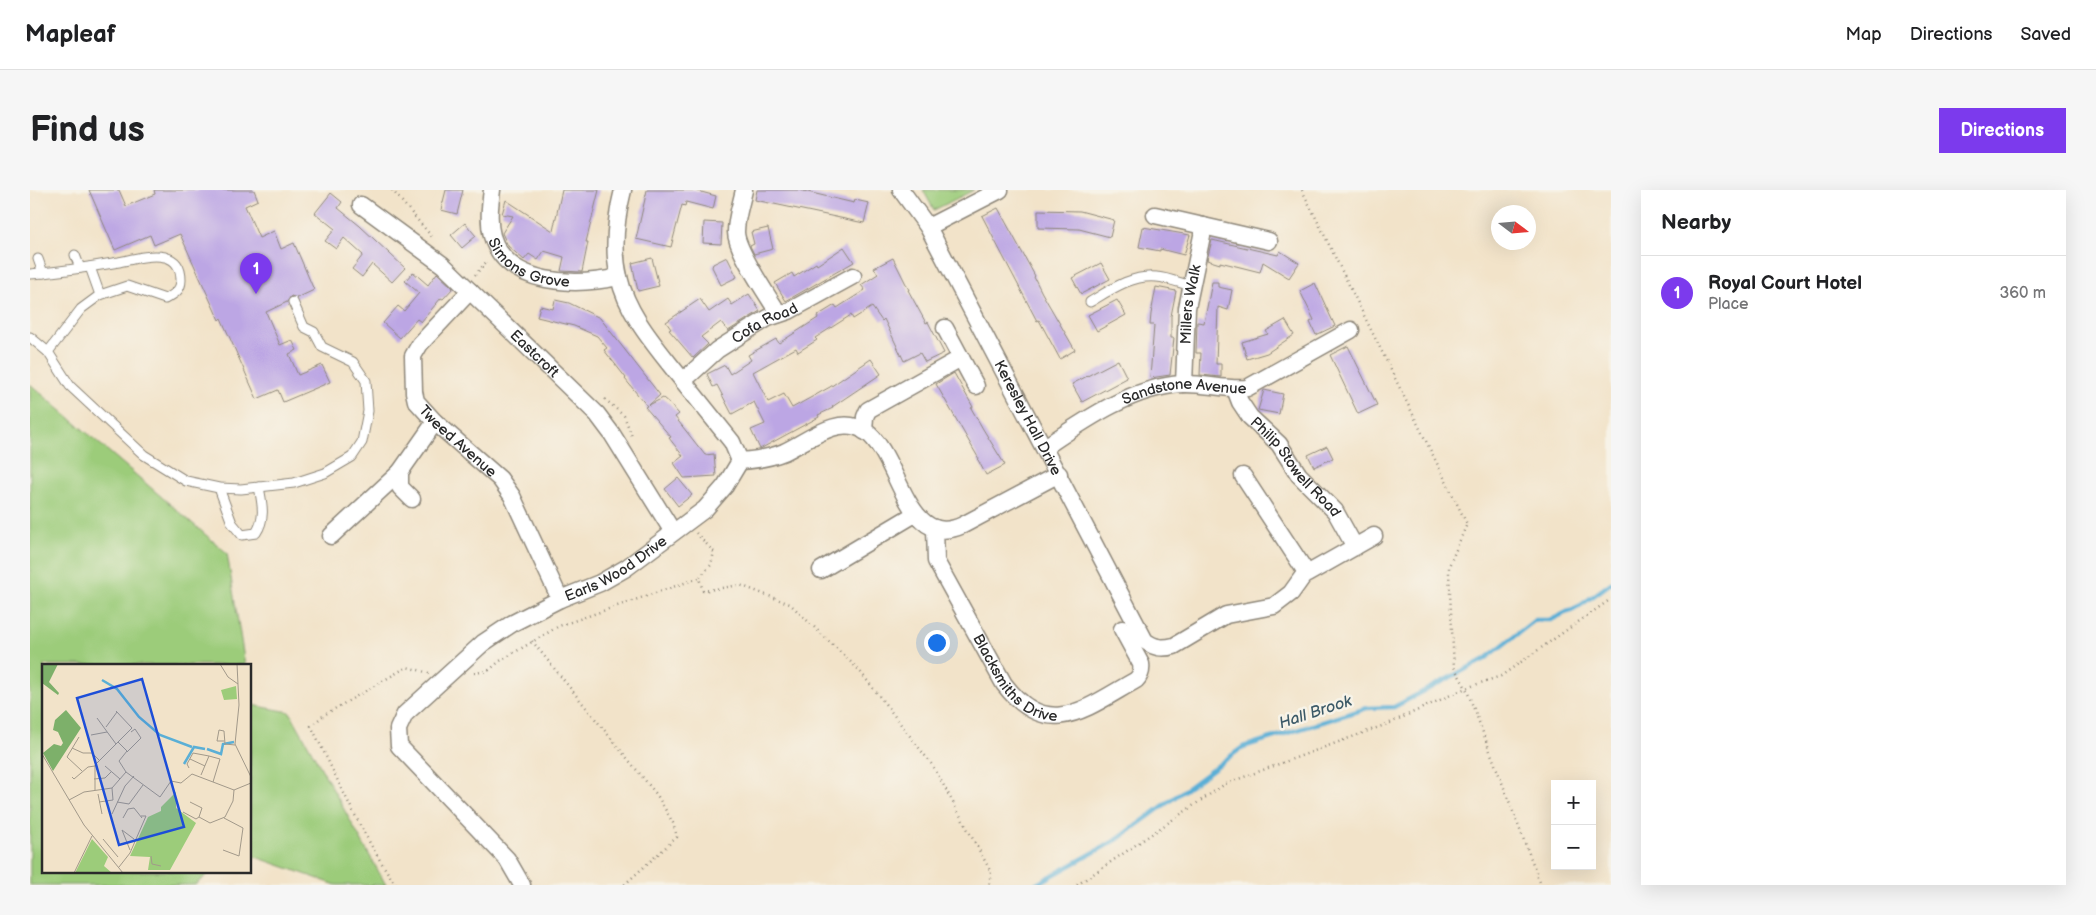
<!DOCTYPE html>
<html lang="en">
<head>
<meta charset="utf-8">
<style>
	:root { --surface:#fff; --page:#f6f6f6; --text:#202124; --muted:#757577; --line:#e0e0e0; --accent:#7c3aed }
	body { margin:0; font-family:"Balsamiq Sans",sans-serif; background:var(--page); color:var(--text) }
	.controls { position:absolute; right:15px; bottom:15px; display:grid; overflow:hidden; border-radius:0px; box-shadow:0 5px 20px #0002 }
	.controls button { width:45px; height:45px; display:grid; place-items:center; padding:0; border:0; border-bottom:1px solid var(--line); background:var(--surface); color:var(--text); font:25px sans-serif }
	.compass { position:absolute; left:1461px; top:15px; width:45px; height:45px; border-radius:50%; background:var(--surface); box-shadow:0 5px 20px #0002; rotate:106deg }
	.you { position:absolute; left:906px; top:452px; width:18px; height:18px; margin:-12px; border:4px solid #fff; border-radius:50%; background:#1a73e8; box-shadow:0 0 0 8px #1a73e833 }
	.badge { display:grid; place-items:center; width:32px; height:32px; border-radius:50%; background:var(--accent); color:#fff; font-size:16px; font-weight:700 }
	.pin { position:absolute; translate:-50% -41px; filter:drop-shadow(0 1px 2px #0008) }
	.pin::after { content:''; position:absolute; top:26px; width:18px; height:15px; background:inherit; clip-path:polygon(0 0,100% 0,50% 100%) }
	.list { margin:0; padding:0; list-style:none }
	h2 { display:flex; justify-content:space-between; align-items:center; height:65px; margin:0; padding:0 20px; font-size:21px }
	h2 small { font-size:16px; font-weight:400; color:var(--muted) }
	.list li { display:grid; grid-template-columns:32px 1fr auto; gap:15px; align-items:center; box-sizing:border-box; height:75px; padding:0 20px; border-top:1px solid var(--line) }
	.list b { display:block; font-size:19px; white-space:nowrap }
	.list p { margin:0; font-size:16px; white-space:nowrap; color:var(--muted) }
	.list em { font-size:16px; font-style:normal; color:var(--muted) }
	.map { position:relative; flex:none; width:1581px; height:695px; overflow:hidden; border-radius:0px }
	header { display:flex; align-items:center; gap:30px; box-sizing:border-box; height:70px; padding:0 25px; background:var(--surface); border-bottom:1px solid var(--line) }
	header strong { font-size:24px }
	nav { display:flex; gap:28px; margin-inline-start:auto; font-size:18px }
	.intro { display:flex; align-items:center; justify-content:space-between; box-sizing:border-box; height:120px; padding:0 30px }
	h1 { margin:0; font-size:35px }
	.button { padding:12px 22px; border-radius:0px; background:var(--accent); color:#fff; font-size:18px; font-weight:700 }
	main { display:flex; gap:30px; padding:0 30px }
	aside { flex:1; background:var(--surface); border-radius:0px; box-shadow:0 5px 20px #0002 }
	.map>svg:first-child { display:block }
	.green { fill:#9ccc7a; stroke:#647c52 }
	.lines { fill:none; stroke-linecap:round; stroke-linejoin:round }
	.stream { stroke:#5aafd6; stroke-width:4.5 }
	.building { fill:#bca6e4 }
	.service-casing { stroke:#8e877a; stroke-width:11 }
	.minor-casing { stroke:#8e877a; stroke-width:19 }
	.path { stroke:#8e877a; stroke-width:2.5; stroke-dasharray:1 4; stroke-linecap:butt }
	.service { stroke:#fff; stroke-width:9 }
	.minor { stroke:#fff; stroke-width:16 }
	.labels { text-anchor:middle; stroke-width:5; stroke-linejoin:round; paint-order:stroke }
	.street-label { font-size:15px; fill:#2b2b2b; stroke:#f7f3e8 }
	.water-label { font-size:16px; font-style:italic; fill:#3b5967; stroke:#f7f3e8 }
	.inset-river { fill:none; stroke:#5aafd6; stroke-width:2.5 }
	.inset-road { fill:none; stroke:#a2998a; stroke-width:1 }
	.view { fill:#1d4ed8; fill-opacity:0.15; stroke:#1d4ed8; stroke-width:2.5 }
	.inset-edge { fill:none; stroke:#2b2b2b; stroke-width:2.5 }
</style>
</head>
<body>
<header>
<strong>Mapleaf</strong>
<nav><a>Map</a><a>Directions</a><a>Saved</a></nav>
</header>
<div class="intro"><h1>Find us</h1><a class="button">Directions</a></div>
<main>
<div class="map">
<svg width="1581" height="695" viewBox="0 0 1581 695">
	<rect width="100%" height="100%" fill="#f7f3e8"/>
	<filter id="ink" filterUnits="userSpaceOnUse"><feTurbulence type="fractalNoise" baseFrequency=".02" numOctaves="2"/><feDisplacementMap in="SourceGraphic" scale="10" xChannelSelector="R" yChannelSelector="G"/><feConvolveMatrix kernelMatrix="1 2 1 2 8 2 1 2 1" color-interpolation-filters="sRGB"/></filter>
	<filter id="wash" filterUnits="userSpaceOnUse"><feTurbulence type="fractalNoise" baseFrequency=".0096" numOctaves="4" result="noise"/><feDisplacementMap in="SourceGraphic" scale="20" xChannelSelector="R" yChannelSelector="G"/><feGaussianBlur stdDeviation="1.12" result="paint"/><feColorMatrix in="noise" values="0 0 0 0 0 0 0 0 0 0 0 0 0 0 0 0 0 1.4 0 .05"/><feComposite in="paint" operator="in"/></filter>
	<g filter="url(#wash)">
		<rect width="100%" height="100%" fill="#f2e3c9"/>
		<g class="green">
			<polygon points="893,0 944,0 904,20"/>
			<polygon points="0,194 197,363 215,475 14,475 14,681 182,681 165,695 0,695"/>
			<polygon points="220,505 222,515 260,522 356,695 306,695 220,665"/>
		</g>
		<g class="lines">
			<polyline class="stream" points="1005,695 1088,649 1213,557 1337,518 1364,517 1455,469 1505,430 1521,430 1551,415 1581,393"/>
		</g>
		<g id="blocks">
			<g class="building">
				<polygon points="59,0 89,0 96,16 125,4 124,0 224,0 228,10 215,16 229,48 244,41 251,59 264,53 284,100 267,108 261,106 257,112 236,122 250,155 262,150 267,160 259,164 268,185 292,175 300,192 253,212 248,200 227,209 191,128 189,130 150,44 124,55 120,45 85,60"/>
				<polygon points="416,0 433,0 427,24 411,20"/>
				<polygon points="532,0 569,0 556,52 558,52 552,82 531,81 534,67 514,61 508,70 499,64 494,70 478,56 472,43 483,26 472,24 476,10 523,41"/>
				<polygon points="617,0 664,0 686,6 683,19 656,12 655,16 652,15 641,57 606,49"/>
				<polygon points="727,0 769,0 824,13 825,10 839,13 834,33 725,10"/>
				<polygon points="301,3 312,12 308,18 330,36 375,78 362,92 342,74 332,87 322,79 333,65 314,48 306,59 295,51 305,39 285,23"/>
				<polygon points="968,18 1005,86 1004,87 1012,103 1045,160 1030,169 1009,130 1007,131 952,26"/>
				<polygon points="1008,20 1050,21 1084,30 1080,47 1049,39 1008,38"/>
				<polygon points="674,32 692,33 691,54 673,53"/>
				<polygon points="435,33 446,46 432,58 421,45"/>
				<polygon points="1113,37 1160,45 1154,65 1130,59 1130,61 1109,57"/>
				<polygon points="738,38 743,59 724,64 720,56 724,54 721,42"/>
				<polygon points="1182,50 1248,65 1250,61 1269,73 1259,88 1233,72 1230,82 1190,72 1190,74 1177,70"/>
				<polygon points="814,57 824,72 756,111 745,93 762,83 764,87 786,73 787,75"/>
				<polygon points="697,67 707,87 691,95 682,77 683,74"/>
				<polygon points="622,68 629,96 608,101 602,73"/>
				<polygon points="863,68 879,100 878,100 896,133 898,132 914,163 895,172 890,163 874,171 854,129 852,131 842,117 823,129 821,125 785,148 787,150 768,162 766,158 723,182 738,212 754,204 762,218 800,197 841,169 851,184 802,217 803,218 788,225 789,227 730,259 721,240 735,234 724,212 702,224 687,195 683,197 677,184 695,175 700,184 721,170 718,165 746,149 749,153 788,128 787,126 805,115 807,118 835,100 831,95 848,84 844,78"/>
				<polygon points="1071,73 1080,89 1051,104 1042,88"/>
				<polygon points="383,82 398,95 407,83 423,98 413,109 411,108 391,132 387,129 370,148 353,133 368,116 374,121 389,103 375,91"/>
				<polygon points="1182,92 1188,92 1188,97 1202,100 1198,120 1188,117 1186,174 1191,174 1191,187 1170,185 1171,163 1166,163 1167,132 1174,133"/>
				<polygon points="1285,93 1305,136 1286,145 1280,132 1284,130 1270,101"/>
				<polygon points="1126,97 1146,101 1141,126 1141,148 1144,148 1140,185 1120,188 1124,135 1120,135 1121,124"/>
				<polygon points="719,104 730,121 698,141 691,132 671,147 678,154 663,168 639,140 641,139 636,132 670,109 679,122 698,109 702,115"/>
				<polygon points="525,110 539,113 570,128 630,205 619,215 633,208 640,214 649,224 645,227 675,265 684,264 686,286 654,288 644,273 653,266 639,248 641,247 615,217 617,216 595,189 596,188 574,160 577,158 567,146 544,136 507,127 510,116 523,119"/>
				<polygon points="1087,110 1096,125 1067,141 1058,125"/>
				<polygon points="1255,130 1264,145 1237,163 1217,169 1212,152 1238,144 1236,141"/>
				<polygon points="1318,156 1347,215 1328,224 1300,165"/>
				<polygon points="1088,170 1097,188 1052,212 1042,194"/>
				<polygon points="924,183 943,217 941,218 953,239 975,275 956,285 948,270 949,269 906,194"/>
				<polygon points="1234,200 1253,204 1249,224 1228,220"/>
				<polygon points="1297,256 1303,268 1284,277 1278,265"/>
				<polygon points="648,288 662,305 648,316 635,299"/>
			</g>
		</g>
	</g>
	<g filter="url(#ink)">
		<use href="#blocks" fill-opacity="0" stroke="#8e877a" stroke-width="1"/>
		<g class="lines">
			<defs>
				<g id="service">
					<polyline points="45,65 50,78"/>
					<polyline points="8,69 13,83"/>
					<polyline points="60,77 70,105"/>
					<path d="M0 84C30 82 59 77 89 72 103 69 120 64 135 67 147 70 151 79 151 90 151 101 143 105 135 109L97 96 70 105 51 119 18 162"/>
					<path d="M1060 112C1080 100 1103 84 1127 87 1138 88 1150 93 1161 96"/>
					<path d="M0 147 18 162 40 196 114 265 156 291 189 298 202 333 212 345 226 343C236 328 232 313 229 297"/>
					<polyline points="189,298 211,299 264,293 295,283 322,267 332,252 338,221 336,191 323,172 292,157 284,142 274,137 263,112"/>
				</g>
				<g id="minor">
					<path id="s1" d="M462 0C460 15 458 31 462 46 477 97 547 96 589 87"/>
					<path d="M714 0C711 14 706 28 706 42 706 60 738 106 749 124"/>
					<path id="s2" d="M871 0 898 37 1115 451C1125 458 1132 459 1144 456L1196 425 1244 416 1261 403 1276 382 1277 384 1344 346"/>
					<path id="s3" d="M331 15 413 75 567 224 582 244 643 342"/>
					<polyline points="1125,25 1239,51"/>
					<polyline points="898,37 970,0"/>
					<path id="s4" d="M440 101 390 154 383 166 384 202 386 211 405 232 470 289 482 306 530 409"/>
					<polyline points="915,138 946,196"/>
					<path id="s5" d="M653 191 687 160 720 139 738 128 759 121 823 86"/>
					<path id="s6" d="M1154 194 1157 118 1174 36"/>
					<path id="s7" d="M1205 199 1210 212 1220 227 1249 254 1269 285 1305 321 1325 357"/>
					<polyline points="834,241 835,227 838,220 931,168"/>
					<path id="s8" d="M1015 257C1055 230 1102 197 1152 194 1174 193 1195 200 1217 198L1321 140"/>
					<path d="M710 271C725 270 740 268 754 262 778 251 808 224 835 241 870 264 875 362 933 335L1029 284"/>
					<polyline points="1213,286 1276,382"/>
					<polyline points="382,309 370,297 370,282 405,232"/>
					<path id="s9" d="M905 338 906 371 974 494C1018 552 1056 518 1106 490 1111 485 1112 481 1111 474L1092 439"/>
					<polyline points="301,346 370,282"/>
					<polyline points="791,380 885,324"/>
					<path id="s10" d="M492 695 477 669 369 556 368 539 375 524 453 453 483 433 530 409 570 393 596 378 675 319 695 296 710 271 702 252C683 228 664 205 645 181 623 153 597 123 589 87 582 58 586 28 593 0"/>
				</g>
			</defs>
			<use href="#service" class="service-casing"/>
			<use href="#minor" class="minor-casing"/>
			<g class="path">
				<polyline points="362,0 403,48"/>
				<polyline points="1272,0 1437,334 1419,376 1419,384 1424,477 1436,498 1511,695"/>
				<polyline points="445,85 458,70"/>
				<polyline points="575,209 594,226 602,246"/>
				<polyline points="666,343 684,362 681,375 669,388 673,401 710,395 760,414 829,480 903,576 961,682 959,695"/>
				<polyline points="502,451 627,605 643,633 647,647 594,695"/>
				<polyline points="444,483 458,481 470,471 529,436 669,388"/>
				<path d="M366 695C332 646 308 589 281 536L294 525 377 477 399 483"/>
				<polyline points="1047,695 1195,594 1360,533 1436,498 1471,486 1581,409"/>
			</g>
			<use href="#service" class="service"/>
			<use href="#minor" class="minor"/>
		</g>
	</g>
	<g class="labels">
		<g class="street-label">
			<text dy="5" stroke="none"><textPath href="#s1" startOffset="96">Simons Grove</textPath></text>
			<text dy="5" stroke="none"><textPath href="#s6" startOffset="80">Millers Walk</textPath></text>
			<text dy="5" stroke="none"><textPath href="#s5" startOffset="101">Cofa Road</textPath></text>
			<text dy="5" stroke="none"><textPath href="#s3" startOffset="229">Eastcroft</textPath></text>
			<text dy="5" stroke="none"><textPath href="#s8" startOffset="154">Sandstone Avenue</textPath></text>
			<text dy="5" stroke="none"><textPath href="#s2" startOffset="261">Keresley Hall Drive</textPath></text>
			<text dy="5" stroke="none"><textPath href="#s4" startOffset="190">Tweed Avenue</textPath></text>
			<text dy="5" stroke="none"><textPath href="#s7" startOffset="100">Philip Stowell Road</textPath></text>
			<text dy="5" stroke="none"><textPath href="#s10" startOffset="478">Earls Wood Drive</textPath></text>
			<text dy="5" stroke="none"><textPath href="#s9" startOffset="178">Blacksmiths Drive</textPath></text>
		</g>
		<g class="water-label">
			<text transform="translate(1285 521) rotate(-18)" y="6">Hall Brook</text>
		</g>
	</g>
	<g transform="translate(12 474)">
		<rect width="209" height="209" fill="#f2e3c9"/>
		<path d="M194 22 195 35 182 36 179 26ZM134 128V144L154 159 128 206H106L108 193 88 192 106 153 119 147V143ZM50 175 66 193 62 202 70 209H33Z" fill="#9ccc7a"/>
		<path d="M0 0H16L7 18 17 29 16 31 0 19ZM24 46 39 64 11 107 1 89 12 80 19 82 21 79 16 68 11 66 13 56Z" fill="#7db06a"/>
		<path class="inset-river" d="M60 16 75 25 97 53 118 71 150 83M165 85 179 90 181 80 192 78M142 100 152 83 163 85"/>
		<path class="inset-road" d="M178 0 186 13 196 20M195 0 197 41 193 80 209 113M55 54 74 80M64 63 75 48M49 71 65 68M37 73 25 93 40 107M182 77H175L177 66 182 67 183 80 193 81M76 78 85 87 77 97 84 108M30 84 41 89H50L57 96M85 88 99 74 93 65 89 68M0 90 42 161 81 209M148 95 163 102M63 102 78 115M147 104 145 100 151 89 167 92M159 111 167 92 178 95 171 118M30 113 32 115 46 103 53 102M52 115 63 114 69 108M53 126V101L90 64 74 47M56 130 60 150M27 136 42 128 70 124 84 108 118 133 129 117 139 119 150 110 192 126 209 119M57 138 71 136 70 124M75 138 87 140 101 121M148 138 160 144 157 153 168 159 183 153 191 137 192 126M141 148 154 155 157 153M70 150 83 122 92 112M81 154 86 145 92 144 100 154M61 175 76 193M88 186 80 166 92 175M181 186 197 192 201 164 182 154M109 192 110 200 119 202M77 203 88 189 104 152H99M32 209 50 172M102 209H144"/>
		<path class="view" d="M100 15 142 163 77 181 35 34Z"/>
		<rect width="209" height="209" class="inset-edge"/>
	</g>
</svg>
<div class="controls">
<button>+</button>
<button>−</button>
</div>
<svg class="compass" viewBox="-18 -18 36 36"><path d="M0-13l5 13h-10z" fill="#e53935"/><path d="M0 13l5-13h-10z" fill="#757577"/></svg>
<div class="you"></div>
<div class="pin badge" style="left:226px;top:104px">1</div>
</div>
<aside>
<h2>Nearby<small></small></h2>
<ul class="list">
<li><span class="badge">1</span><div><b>Royal Court Hotel</b><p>Place</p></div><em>360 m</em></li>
</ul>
</aside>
</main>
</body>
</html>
